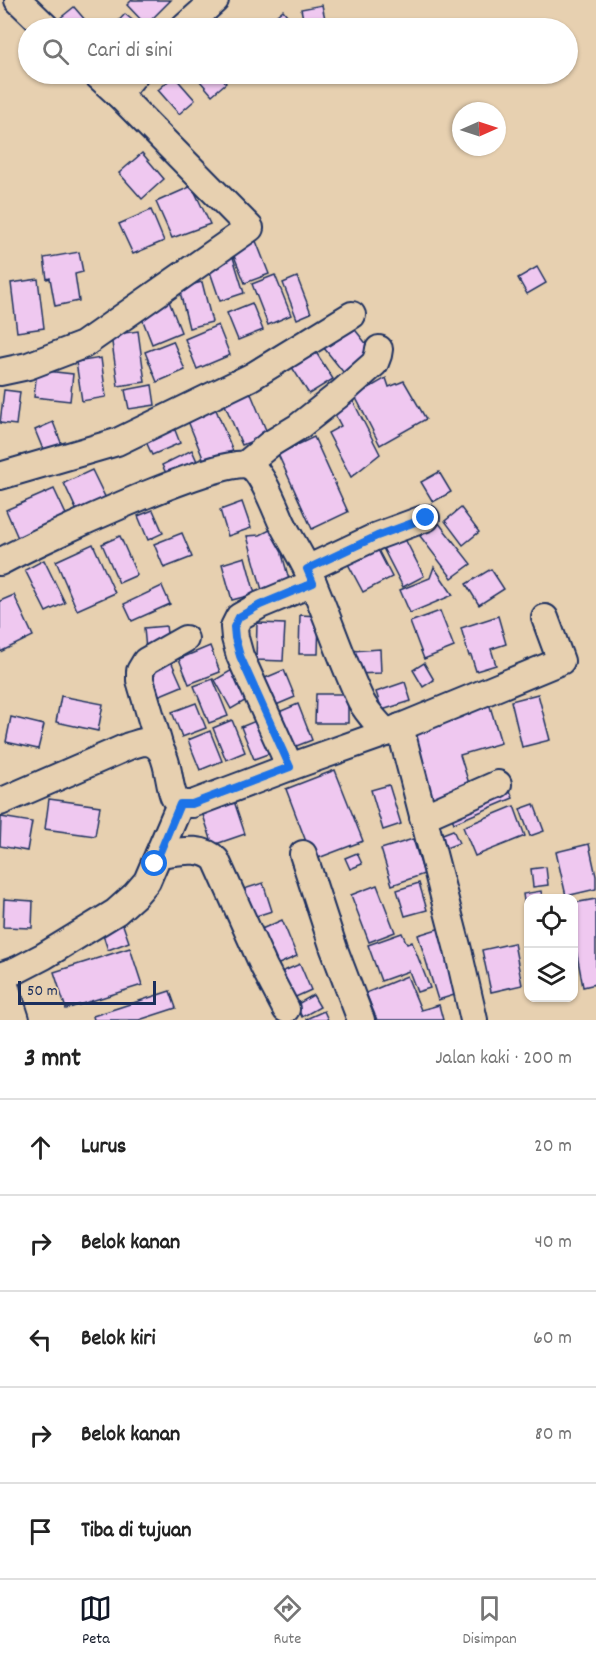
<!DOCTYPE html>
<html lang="id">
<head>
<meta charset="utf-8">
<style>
	:root { --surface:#fff; --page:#f6f6f6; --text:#222; --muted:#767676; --line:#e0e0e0; --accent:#111827 }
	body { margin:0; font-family:Dekko,sans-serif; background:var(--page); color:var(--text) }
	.controls { position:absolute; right:18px; bottom:18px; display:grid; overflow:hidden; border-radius:12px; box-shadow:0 2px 4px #0004 }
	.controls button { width:54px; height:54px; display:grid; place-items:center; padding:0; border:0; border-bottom:2px solid var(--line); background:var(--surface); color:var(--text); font:30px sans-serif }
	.compass { position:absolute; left:452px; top:102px; width:54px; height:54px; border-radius:50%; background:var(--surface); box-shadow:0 2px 4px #0004; rotate:87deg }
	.scale { position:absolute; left:18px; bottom:15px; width:138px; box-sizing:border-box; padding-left:6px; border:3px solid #1b2f5e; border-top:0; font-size:16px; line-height:21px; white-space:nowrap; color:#1b2f5e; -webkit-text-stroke:4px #e7d0b0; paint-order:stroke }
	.stop { position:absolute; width:18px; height:18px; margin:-14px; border:4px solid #1a73e8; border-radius:50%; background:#fff }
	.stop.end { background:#1a73e8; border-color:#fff; box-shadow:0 2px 6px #0008 }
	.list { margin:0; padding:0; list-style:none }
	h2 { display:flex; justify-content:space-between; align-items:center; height:78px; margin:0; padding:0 24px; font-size:26px }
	h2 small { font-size:20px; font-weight:400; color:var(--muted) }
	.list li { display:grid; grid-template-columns:39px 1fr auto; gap:18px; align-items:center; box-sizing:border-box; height:96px; padding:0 24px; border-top:2px solid var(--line) }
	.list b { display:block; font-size:22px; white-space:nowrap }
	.list em { font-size:20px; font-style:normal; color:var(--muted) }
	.icon { flex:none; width:33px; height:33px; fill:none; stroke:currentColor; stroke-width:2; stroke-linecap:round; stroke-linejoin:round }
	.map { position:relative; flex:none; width:596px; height:1020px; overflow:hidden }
	.search { position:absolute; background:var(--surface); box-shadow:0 2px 4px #0004; left:18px; right:18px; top:18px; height:66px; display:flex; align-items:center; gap:15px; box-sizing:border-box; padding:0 21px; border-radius:33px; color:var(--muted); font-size:22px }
	.sheet { height:558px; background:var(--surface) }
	nav { display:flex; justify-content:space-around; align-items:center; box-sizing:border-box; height:84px; border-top:2px solid var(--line); background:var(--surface); font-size:16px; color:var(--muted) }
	nav a { display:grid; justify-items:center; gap:3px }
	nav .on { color:var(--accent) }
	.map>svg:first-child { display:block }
	.building { fill:#efc8f0; stroke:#1b2f5e; stroke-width:1.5 }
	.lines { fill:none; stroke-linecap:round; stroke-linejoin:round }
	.minor-casing { stroke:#1b2f5e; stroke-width:30 }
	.major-casing { stroke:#1b2f5e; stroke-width:36 }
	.minor { stroke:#e7d0b0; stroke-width:26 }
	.major { stroke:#e7d0b0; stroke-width:32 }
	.route { stroke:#1a73e8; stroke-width:8 }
</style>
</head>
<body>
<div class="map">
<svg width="596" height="1020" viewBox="0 0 596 1020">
	<rect width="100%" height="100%" fill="#e7d0b0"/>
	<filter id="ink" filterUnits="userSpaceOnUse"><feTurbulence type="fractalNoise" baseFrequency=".0167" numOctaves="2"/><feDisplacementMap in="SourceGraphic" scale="12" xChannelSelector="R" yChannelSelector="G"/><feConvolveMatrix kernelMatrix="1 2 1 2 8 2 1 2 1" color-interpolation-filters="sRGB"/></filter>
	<g filter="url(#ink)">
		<g class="building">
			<polygon points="132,0 171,0 146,25 127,5"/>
			<polygon points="322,5 327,28 305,28 301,9"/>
			<polygon points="74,7 92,28 58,28 54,23"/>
			<polygon points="283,10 296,27 294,28 270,28 266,24"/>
			<polygon points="125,14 142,28 112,28"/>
			<polygon points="194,74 219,74 226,83 212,95"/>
			<polygon points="174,76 195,100 179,114 158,90"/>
			<polygon points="142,153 164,179 142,199 119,173"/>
			<polygon points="192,186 210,224 172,238 156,202"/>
			<polygon points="151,210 164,241 133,254 119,224"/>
			<polygon points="256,241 269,274 245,283 232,251"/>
			<polygon points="79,252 83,272 75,274 79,301 55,306 50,278 47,279 44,258"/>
			<polygon points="232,254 244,293 220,301 207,263"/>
			<polygon points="537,267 546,283 527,294 518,278"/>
			<polygon points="275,275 291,315 268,325 252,284"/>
			<polygon points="297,277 311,313 297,319 283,283"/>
			<polygon points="38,279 44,328 17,332 11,283"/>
			<polygon points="202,282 212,322 189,328 179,288"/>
			<polygon points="167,296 181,332 152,344 138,308"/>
			<polygon points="252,303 263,330 238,340 227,313"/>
			<polygon points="348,321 372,351 344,373 320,343"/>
			<polygon points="218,325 230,355 197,369 185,339"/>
			<polygon points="138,331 145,382 118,386 111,335"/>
			<polygon points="173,341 185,370 157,382 145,352"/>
			<polygon points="312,346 333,379 309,394 288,361"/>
			<polygon points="101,358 106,397 82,401 76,362"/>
			<polygon points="37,370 73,374 70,401 34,397"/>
			<polygon points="386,378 389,387 404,381 426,419 380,445 355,396"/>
			<polygon points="152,385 155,405 129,409 125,390"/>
			<polygon points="249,389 268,435 242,445 223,400"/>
			<polygon points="4,390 20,392 16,425 0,423"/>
			<polygon points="352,399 380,454 351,477 328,433 341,426 332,409"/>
			<polygon points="212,400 233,451 205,463 184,411"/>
			<polygon points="53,422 62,445 44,452 35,430"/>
			<polygon points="173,425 180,443 152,455 144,437"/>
			<polygon points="314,437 348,512 312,529 278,454"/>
			<polygon points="192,450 199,466 170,481 162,465"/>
			<polygon points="92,470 110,507 81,520 64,483"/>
			<polygon points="439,472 451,492 433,502 421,482"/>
			<polygon points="54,489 70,523 21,545 6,510"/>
			<polygon points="242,502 251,528 228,536 220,510"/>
			<polygon points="461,508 479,532 463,545 445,521"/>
			<polygon points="153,510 163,533 148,540 138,516"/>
			<polygon points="438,522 471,564 452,578 420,536"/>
			<polygon points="276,527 287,551 282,554 291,587 265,601 247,536 260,535"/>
			<polygon points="182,533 192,557 164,568 154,544"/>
			<polygon points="120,536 137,575 119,583 102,544"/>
			<polygon points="404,537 424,576 403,587 383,548"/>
			<polygon points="93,544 115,593 77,610 56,561"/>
			<polygon points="376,546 392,577 363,592 347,562"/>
			<polygon points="245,557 255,594 232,600 222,564"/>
			<polygon points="44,560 65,603 46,612 25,570"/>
			<polygon points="434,567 453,595 410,613 400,590 430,578"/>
			<polygon points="491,569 504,589 479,605 466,584"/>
			<polygon points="162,586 170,604 132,621 124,604"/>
			<polygon points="14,595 33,636 0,652 0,601"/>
			<polygon points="440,611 454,647 424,659 410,622"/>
			<polygon points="300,615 319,616 318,654 299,654"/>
			<polygon points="498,616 506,644 491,649 496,665 476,671 471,655 469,656 461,628"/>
			<polygon points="257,623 285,624 283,661 256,660"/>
			<polygon points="166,626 169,648 146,650 144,628"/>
			<polygon points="210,646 220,672 189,684 179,659"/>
			<polygon points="380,649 381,673 354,674 352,651"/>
			<polygon points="171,661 182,686 158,696 148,670"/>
			<polygon points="424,663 434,680 423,687 413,670"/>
			<polygon points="239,666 255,695 231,709 215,680"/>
			<polygon points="284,670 295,697 269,708 258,681"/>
			<polygon points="213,679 228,716 209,723 194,686"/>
			<polygon points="405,682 411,701 382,710 376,692"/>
			<polygon points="316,694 348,694 348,723 315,723"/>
			<polygon points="538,694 550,740 522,747 511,701"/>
			<polygon points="61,696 103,704 98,731 56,722"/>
			<polygon points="196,703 206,728 182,737 172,712"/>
			<polygon points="489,703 501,743 460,755 471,790 432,802 420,763 423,763 412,726"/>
			<polygon points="298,704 312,740 286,750 272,715"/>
			<polygon points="11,717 44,725 38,749 6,742"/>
			<polygon points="263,718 276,751 254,759 241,727"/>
			<polygon points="232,720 245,752 226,760 213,728"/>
			<polygon points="210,731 222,761 200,770 188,740"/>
			<polygon points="335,770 363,841 313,860 286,789"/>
			<polygon points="389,785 401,824 383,830 371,790"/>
			<polygon points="509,788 513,798 454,823 450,813"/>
			<polygon points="49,799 100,806 95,836 45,829"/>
			<polygon points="234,801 245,834 213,845 202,812"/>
			<polygon points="534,804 544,831 530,836 520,809"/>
			<polygon points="514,806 525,836 475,856 463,827"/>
			<polygon points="1,817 32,822 27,851 0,846"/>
			<polygon points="453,830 459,843 446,848 440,835"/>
			<polygon points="413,839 424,874 392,885 381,849"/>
			<polygon points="589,844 596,876 596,889 566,896 556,852"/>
			<polygon points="357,853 362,864 350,869 345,858"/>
			<polygon points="546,867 548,885 533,887 531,869"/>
			<polygon points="263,883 272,911 253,917 244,889"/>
			<polygon points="419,883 427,910 405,916 397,890"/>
			<polygon points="377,885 395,932 369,942 351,895"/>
			<polygon points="541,891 542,898 528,898 528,908 525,908 523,894"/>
			<polygon points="4,899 33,901 32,928 3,927"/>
			<polygon points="596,899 596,984 583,987 574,939 574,903"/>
			<polygon points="282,920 297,956 272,967 257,931"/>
			<polygon points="123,925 129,942 108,950 102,932"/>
			<polygon points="444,927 464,992 438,1000 418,935"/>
			<polygon points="402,933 407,944 412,942 430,988 417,992 409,971 381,981 368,945"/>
			<polygon points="514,943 522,985 491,992 482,950"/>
			<polygon points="130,948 142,985 66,1009 54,972"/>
			<polygon points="300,964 311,990 289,1000 277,974"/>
			<polygon points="407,976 421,1010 439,1005 443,1020 377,1020 366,993"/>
			<polygon points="170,991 176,1008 139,1020 94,1020 93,1016"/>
			<polygon points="313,995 320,1007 302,1017 296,1005"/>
			<polygon points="324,1011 328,1020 306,1020 306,1019"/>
		</g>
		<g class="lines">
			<defs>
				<g id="minor">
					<polyline points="18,0 47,28"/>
					<polyline points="184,28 215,0"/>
					<polyline points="118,94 135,74"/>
					<polyline points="0,372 28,366 83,345 250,228 118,94 96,74"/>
					<polyline points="246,464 270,444 298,427 341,393 375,363 378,355 379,349"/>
					<polyline points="0,476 117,442 251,377 352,315"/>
					<path d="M0 562C34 543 220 456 248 465 261 469 276 510 282 523 290 539 300 554 308 571 327 614 341 659 361 701 367 713 378 723 386 733"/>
					<polyline points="307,569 377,536 426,518"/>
					<polyline points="400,727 458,950 474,1020"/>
					<polyline points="160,748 140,680 140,671 146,661 185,639"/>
					<polyline points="290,767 240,656 235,638 234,627 239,617 260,605 313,583"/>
					<path d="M0 802 129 746C133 745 138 743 143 742 171 741 166 780 174 797 174 798 180 803 180 804H192L290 767 386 733 561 661 545 618"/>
					<polyline points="423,817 498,784"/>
					<path d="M159 854C178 852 202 845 216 860L264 967 286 1009"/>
					<polyline points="303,854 334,949 361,1020"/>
					<polyline points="0,976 17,970 44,956 116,912 135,895 147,881 180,804"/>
				</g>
				<polyline id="major" points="0,980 13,1020"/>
			</defs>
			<use href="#minor" class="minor-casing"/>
			<use href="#major" class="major-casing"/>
			<use href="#minor" class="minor"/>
			<use href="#major" class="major"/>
		</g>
	</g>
	<g class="lines" filter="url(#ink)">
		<polyline class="route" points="155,864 180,804 192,804 290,767 240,656 235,638 234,627 239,617 260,605 313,583 307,569 377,536 426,518"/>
	</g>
</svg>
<div class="controls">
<button><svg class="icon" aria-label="locate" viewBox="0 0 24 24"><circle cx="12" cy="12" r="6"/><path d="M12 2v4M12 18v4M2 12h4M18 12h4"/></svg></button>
<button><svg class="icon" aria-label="layers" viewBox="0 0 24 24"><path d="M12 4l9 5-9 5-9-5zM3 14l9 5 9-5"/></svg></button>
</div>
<svg class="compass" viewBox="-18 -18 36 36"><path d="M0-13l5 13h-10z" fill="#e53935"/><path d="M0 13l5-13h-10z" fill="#767676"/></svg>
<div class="scale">50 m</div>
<div class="stop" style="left:155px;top:864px"></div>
<div class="stop end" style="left:426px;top:518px"></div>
<div class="search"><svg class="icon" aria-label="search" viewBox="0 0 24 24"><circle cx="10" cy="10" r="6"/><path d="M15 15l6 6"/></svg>Cari di sini</div>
</div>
<section class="sheet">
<h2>3 mnt<small>Jalan kaki · 200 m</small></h2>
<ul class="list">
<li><svg class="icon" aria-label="ahead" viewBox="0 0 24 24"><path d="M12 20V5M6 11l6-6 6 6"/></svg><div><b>Lurus</b></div><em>20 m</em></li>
<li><svg class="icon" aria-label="right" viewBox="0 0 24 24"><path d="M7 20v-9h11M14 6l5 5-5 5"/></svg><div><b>Belok kanan</b></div><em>40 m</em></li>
<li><svg class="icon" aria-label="left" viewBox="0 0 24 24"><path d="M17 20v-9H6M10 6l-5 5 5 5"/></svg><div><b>Belok kiri</b></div><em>60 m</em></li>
<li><svg class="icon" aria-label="right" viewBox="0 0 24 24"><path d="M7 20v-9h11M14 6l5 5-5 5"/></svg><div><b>Belok kanan</b></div><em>80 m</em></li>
<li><svg class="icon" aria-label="arrive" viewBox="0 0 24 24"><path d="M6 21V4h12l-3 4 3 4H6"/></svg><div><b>Tiba di tujuan</b></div></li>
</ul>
</section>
<nav>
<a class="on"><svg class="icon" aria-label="map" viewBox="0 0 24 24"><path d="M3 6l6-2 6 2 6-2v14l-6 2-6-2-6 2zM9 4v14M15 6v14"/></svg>Peta</a>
<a><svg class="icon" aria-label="directions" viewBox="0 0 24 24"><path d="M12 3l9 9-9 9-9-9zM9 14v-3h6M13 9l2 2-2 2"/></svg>Rute</a>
<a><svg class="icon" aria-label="saved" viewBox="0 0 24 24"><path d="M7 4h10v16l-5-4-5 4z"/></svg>Disimpan</a>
</nav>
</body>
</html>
